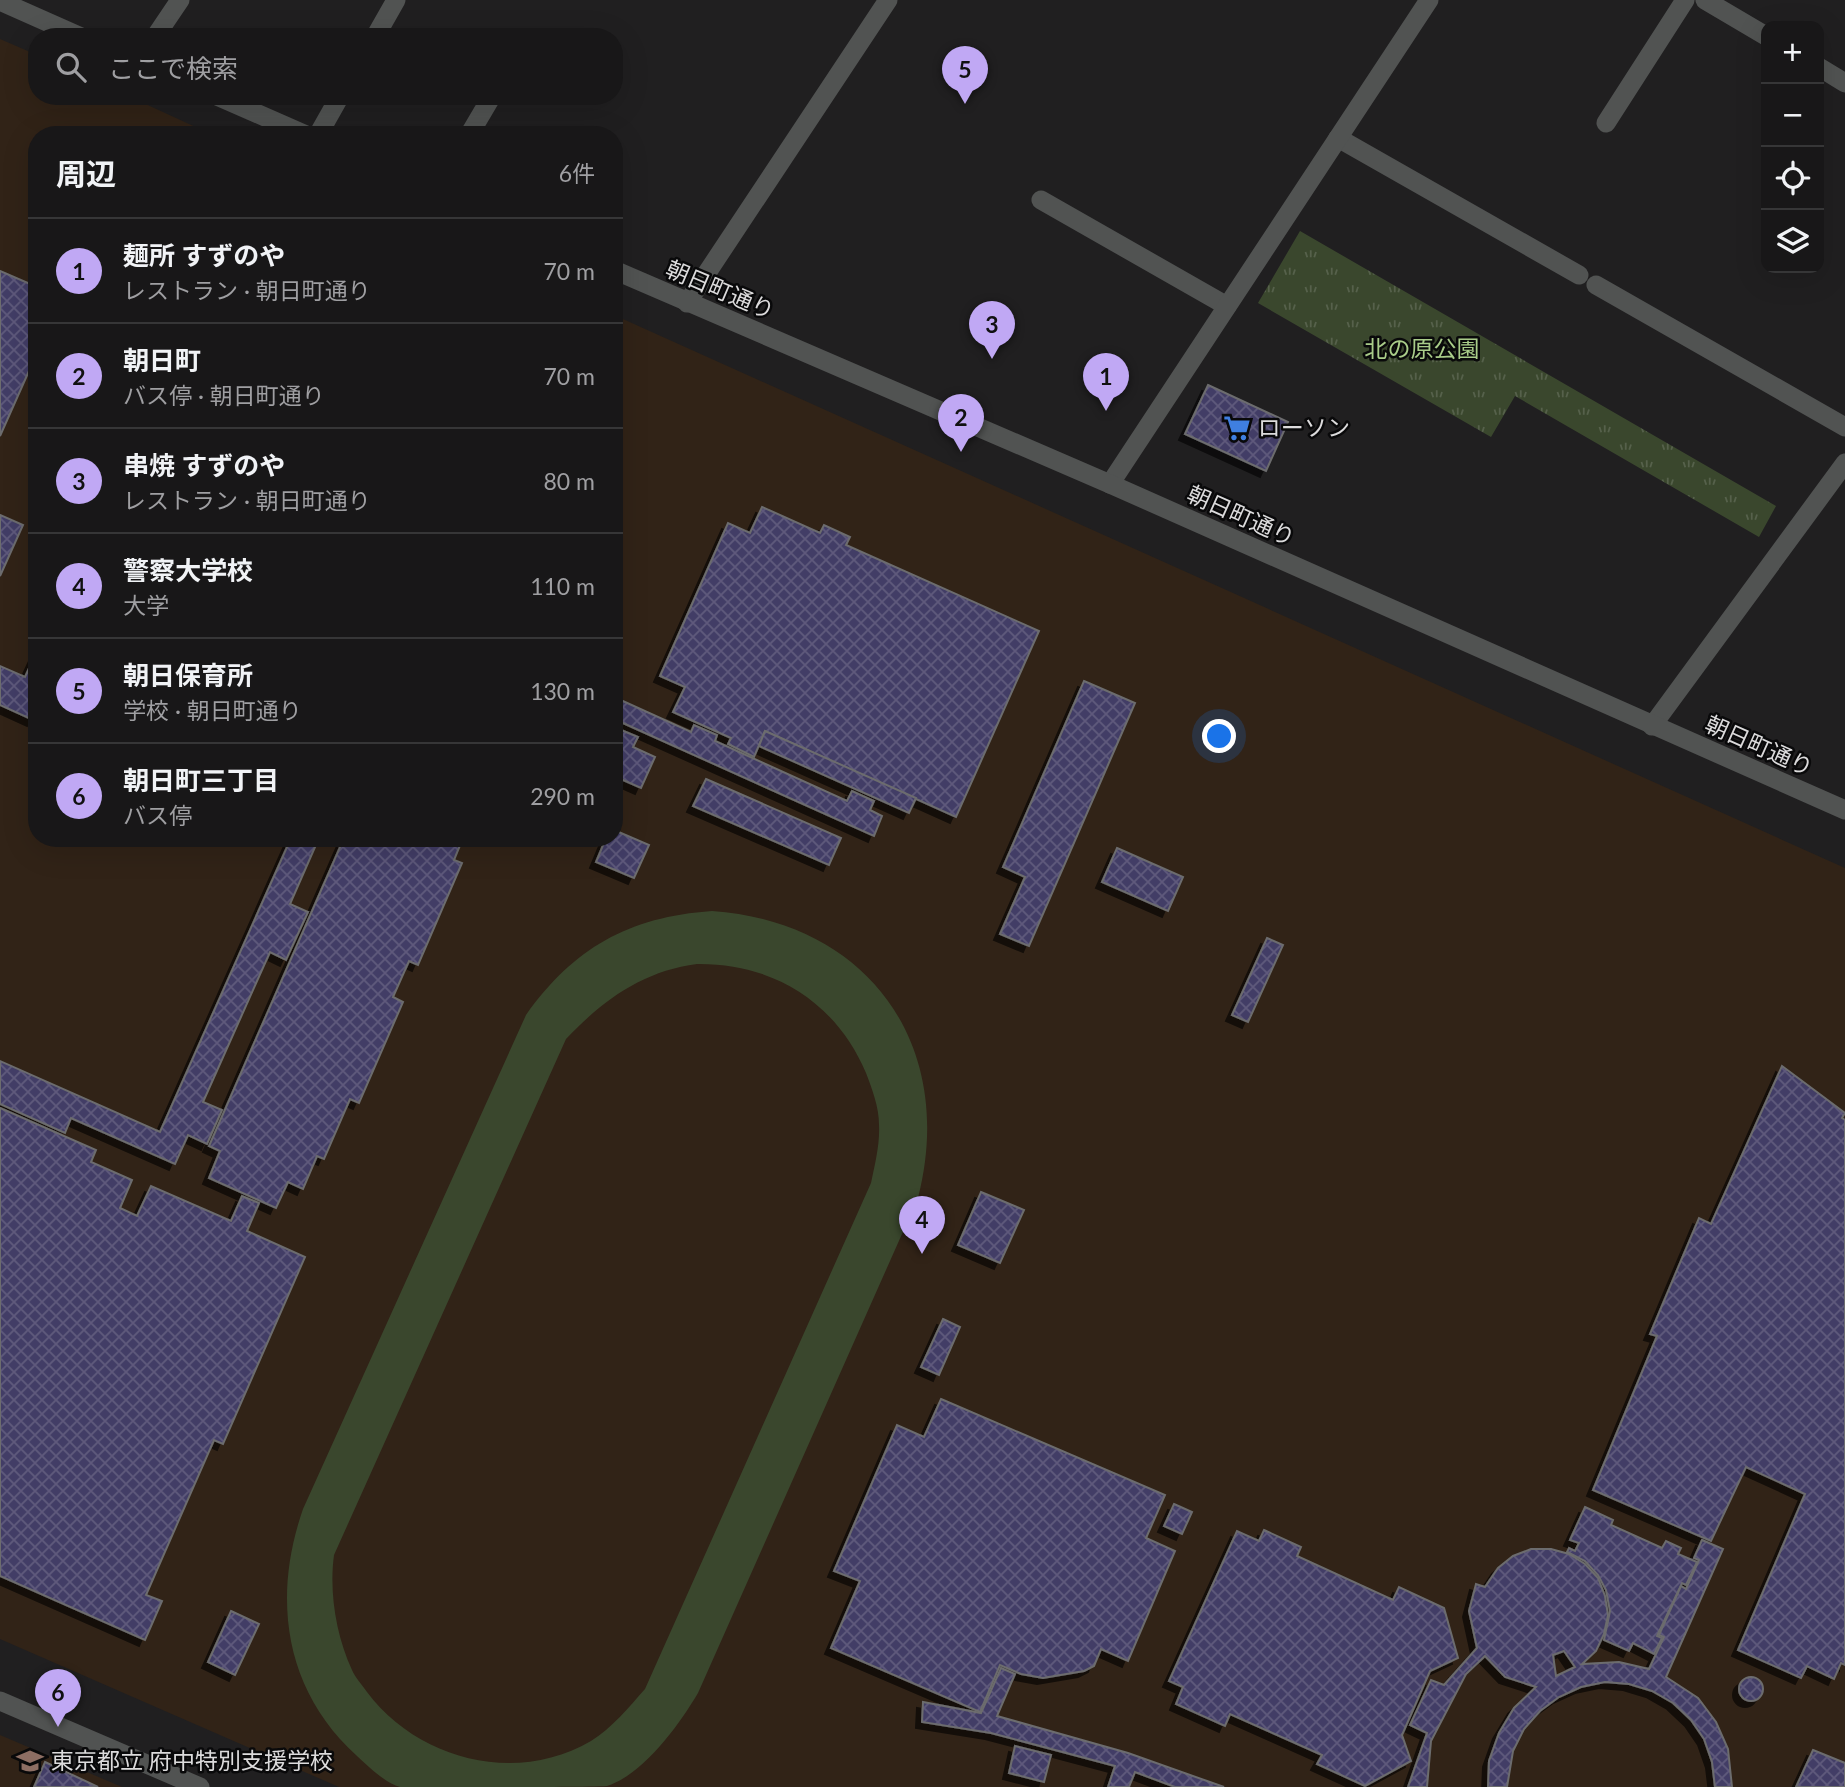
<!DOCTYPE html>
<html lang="ja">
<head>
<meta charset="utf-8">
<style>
	:root { --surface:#181718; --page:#252425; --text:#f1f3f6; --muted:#9f9fa2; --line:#363637; --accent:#c0a8f4 }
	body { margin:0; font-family:Lato,"Noto Sans JP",sans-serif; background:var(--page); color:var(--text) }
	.controls { position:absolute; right:21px; top:21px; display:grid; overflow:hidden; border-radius:14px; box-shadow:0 7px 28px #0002 }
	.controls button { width:63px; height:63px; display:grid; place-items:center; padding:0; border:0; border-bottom:2px solid var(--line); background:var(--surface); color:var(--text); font:35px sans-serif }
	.you { position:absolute; left:1220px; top:737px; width:24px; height:24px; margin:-18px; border:5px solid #fff; border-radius:50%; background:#1a73e8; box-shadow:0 0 0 10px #1a73e833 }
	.badge { display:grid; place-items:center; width:46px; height:46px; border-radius:50%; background:var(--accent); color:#111; font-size:23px; font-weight:700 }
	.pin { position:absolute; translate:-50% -58px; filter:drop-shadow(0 2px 4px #0008) }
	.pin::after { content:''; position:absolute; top:37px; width:24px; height:21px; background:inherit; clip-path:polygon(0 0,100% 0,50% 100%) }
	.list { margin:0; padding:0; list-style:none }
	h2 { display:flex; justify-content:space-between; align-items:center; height:91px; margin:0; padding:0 28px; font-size:30px }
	h2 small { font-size:23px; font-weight:400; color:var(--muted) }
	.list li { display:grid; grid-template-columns:46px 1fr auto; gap:21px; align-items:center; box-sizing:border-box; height:105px; padding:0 28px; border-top:2px solid var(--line) }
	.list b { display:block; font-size:26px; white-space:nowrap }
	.list p { margin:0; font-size:23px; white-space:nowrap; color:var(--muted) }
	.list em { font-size:23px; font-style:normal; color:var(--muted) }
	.icon { flex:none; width:38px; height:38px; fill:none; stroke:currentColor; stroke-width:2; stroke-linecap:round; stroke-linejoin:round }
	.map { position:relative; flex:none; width:1845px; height:1787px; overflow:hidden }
	.search { position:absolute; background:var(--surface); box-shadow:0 7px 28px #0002; left:28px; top:28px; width:595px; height:77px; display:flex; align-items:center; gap:18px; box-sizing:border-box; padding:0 24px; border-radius:28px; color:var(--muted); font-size:26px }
	.panel { position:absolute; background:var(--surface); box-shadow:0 7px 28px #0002; left:28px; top:126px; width:595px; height:721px; border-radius:28px }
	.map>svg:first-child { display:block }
	.education { fill:#312317 }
	.park { fill:url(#park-tufts) }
	.garden { fill:#3a472d; fill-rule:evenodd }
	.building { fill:url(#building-cross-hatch); stroke:#6c6c6e; stroke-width:2; fill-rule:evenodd; filter:url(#shadow) }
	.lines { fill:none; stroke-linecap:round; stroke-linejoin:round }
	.service { stroke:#515352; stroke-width:19 }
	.minor { stroke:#515352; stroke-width:19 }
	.tertiary { stroke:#515352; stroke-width:19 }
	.labels { text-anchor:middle; stroke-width:5; stroke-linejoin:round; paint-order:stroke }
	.street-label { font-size:23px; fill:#dcdbdc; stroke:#09090a }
	.park-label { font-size:23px; fill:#a9cc89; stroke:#09090a }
	.poi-label { font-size:23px; fill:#dcdbdc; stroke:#09090a; text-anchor:start }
</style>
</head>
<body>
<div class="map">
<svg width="1845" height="1787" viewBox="0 0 1845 1787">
	<defs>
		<pattern id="park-tufts" width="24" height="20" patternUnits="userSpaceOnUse" patternTransform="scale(1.75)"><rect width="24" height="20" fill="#3a472d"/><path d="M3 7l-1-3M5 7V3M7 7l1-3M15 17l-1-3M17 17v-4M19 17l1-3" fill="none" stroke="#56614b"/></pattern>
		<pattern id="building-cross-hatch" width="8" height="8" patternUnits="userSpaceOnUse" patternTransform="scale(1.75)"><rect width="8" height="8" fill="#433e66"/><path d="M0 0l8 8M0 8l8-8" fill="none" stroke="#5e597b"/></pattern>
		<filter id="shadow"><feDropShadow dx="-6" dy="6" stdDeviation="0" flood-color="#0009"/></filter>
	</defs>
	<rect width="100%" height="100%" fill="#201f20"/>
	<g class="education">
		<polygon points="0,39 37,55 37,96 128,96 213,135 37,135 37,838 614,838 614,315 1845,868 1845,1787 339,1787 0,1639"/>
		<polygon points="0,1735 122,1787 0,1787"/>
	</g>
	<polygon class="park" points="1300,231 1776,506 1759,537 1515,396 1491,437 1258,303"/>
	<path class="garden" d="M712 911C869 922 957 1046 918 1198L698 1693C679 1725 644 1774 607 1786 589 1787 523 1787 501 1787 476 1787 421 1787 400 1787 385 1783 368 1766 357 1756 284 1690 272 1598 303 1509L526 1015C574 948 628 917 712 911ZM697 964C773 963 836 1002 866 1073 872 1089 879 1107 879 1125 880 1144 875 1164 871 1183L645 1689C629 1707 612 1728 591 1741 516 1785 418 1760 367 1692 362 1685 355 1677 352 1670 336 1635 329 1592 334 1555L566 1039C603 1000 643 971 697 964Z"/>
	<g class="building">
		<polygon points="0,271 37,287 37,353 0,436"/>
		<polygon points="1208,385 1288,422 1266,471 1185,434"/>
		<polygon points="762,507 820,533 824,525 850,537 846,545 1039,631 956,817 765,731 754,757 728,744 731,738 673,712 685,687 660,676 728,523 750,533"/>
		<polygon points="0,515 23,525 0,576"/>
		<polygon points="37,651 37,711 33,720 0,705 0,666 25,677"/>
		<polygon points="1084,681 1135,703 1029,946 1000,934 1025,877 1003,867"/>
		<polygon points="614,697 691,732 694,725 717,735 715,741 847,801 852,791 874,801 870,810 882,816 874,836 614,719"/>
		<polygon points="614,727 638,737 633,747 655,757 641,788 614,776"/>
		<polygon points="765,731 916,798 909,813 759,746"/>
		<polygon points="706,779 841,838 829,865 693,806"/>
		<polygon points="614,830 649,845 634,878 596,862 606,838 614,838"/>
		<polygon points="291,838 319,838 290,904 308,912 286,960 270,952 203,1102 222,1110 207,1144 188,1135 175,1164 71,1118 65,1133 0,1104 0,1061 160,1132"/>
		<polygon points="344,838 463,838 454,860 462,863 418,965 409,961 393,997 403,1002 359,1103 350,1099 324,1159 317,1156 303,1189 288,1182 276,1208 209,1178 220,1151 209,1146"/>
		<polygon points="1117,848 1183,877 1168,911 1102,882"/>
		<polygon points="1267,938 1283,945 1248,1022 1232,1015"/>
		<polygon points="1782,1066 1845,1113 1842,1118 1845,1120 1845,1665 1841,1663 1834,1679 1807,1666 1801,1678 1738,1650 1805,1494 1746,1467 1711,1541 1593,1490 1657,1336 1650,1334 1699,1218 1711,1224"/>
		<polygon points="0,1108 96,1150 91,1162 132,1180 120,1208 137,1216 151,1186 231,1221 242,1196 259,1203 247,1231 305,1257 223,1444 214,1440 146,1595 162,1601 145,1640 0,1576"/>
		<polygon points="981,1192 1024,1210 1000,1263 958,1245"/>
		<polygon points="943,1319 960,1327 939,1375 921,1367"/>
		<polygon points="941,1399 1165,1495 1146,1538 1175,1551 1128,1661 1101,1649 1094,1666 1084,1671 1043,1678 1021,1674 1000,1665 980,1712 831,1648 860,1581 834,1571 897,1425 924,1437"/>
		<polygon points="1174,1504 1192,1512 1182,1534 1164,1526"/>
		<polygon points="1585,1507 1613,1520 1611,1525 1662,1548 1666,1541 1681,1548 1678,1554 1697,1562 1686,1585 1682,1583 1657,1636 1662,1638 1654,1654 1633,1643 1629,1651 1604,1640 1610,1611 1606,1590 1598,1575 1585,1561 1567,1552 1569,1548 1575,1551 1579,1543 1570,1540"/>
		<polygon points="1264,1530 1301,1547 1297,1556 1393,1600 1399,1587 1444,1608 1458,1658 1430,1671 1402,1735 1411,1761 1365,1786 1317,1764 1322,1755 1230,1714 1225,1726 1176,1704 1183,1687 1169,1681 1237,1531 1259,1541"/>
		<path d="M1702 1540 1723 1549 1666 1677 1698 1698 1716 1722 1728 1749 1732 1787H1715L1712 1762 1704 1739 1691 1720 1673 1703 1652 1691 1629 1684 1605 1682 1581 1687 1559 1697 1540 1711 1524 1729 1513 1751 1507 1787H1488L1489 1761 1499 1733 1514 1708 1536 1687 1505 1677 1485 1656 1466 1674 1431 1741 1427 1787H1408L1427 1733 1410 1725 1431 1680 1444 1685 1477 1648 1469 1611 1476 1584 1485 1587 1498 1568 1513 1556 1531 1549H1551L1569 1554 1585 1564 1598 1578 1605 1596 1608 1615 1604 1634 1596 1651 1582 1664 1619 1662 1649 1669 1664 1637 1659 1635 1681 1586 1686 1589 1699 1560 1694 1558ZM1564 1651 1575 1667 1556 1676 1553 1655Z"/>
		<polygon points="231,1611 259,1624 235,1675 208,1662"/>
		<polygon points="1001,1668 1015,1674 997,1716 1128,1753 1224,1787 1175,1787 1135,1772 1129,1787 1108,1787 1115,1766 991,1733 922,1722 923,1702 981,1713"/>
		<circle cx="1751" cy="1689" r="12"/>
		<polygon points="1015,1746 1051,1755 1044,1782 1009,1773"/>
		<polygon points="1813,1750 1845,1763 1845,1787 1796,1787"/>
		<polygon points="45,1762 98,1787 34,1787"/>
	</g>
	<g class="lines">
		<g class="service">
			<polyline points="375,37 396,0"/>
			<polyline points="318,135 340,96"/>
			<polyline points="469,135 492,96"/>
			<polyline points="1338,138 1579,275"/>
			<polyline points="1596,285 1845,427"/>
		</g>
		<g class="minor">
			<polyline points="1705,0 1766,36"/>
			<polyline points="155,37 180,0"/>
			<polyline points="1819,67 1845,83"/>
			<polyline points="1606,123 1685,0"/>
			<polyline points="1041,200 1227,306"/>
			<polyline points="687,303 888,0"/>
			<polyline points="1110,484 1429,0"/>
			<polyline points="1652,726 1845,463"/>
		</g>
		<g class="tertiary">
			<polyline points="0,1 81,37"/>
			<polyline points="217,96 306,135"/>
			<polyline points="614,270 1110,484 1845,810"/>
			<polyline points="0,1701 200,1787"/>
		</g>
	</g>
	<defs>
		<symbol id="supermarket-bare" viewBox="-9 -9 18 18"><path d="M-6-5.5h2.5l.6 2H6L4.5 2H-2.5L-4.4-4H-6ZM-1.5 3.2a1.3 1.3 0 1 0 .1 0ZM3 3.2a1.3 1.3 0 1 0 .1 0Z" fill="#3f7fe0" stroke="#09090a" stroke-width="2.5" paint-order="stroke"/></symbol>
		<symbol id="school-bare" viewBox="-9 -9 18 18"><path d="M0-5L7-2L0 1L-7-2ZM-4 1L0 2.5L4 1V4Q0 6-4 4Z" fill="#8d6e63" stroke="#09090a" stroke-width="2.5" paint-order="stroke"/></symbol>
	</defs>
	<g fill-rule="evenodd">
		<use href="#supermarket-bare" x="1218" y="409" width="38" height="38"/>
		<use href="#school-bare" x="11" y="1742" width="38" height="38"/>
	</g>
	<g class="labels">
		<g class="street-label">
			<text transform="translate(720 290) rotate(23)" y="8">朝日町通り</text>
			<text transform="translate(1241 516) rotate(24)" y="8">朝日町通り</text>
			<text transform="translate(1759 746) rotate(24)" y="8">朝日町通り</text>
		</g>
		<g class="park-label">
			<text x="1422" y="357">北の原公園</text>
		</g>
		<g class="poi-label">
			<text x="1258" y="436">ローソン</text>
			<text x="51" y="1769">東京都立 府中特別支援学校</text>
		</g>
	</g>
</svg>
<div class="controls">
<button>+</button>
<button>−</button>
<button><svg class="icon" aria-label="locate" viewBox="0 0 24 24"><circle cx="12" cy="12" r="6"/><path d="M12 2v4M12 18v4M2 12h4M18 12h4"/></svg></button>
<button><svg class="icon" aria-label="layers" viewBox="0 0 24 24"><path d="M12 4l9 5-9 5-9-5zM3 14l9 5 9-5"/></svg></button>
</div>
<div class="you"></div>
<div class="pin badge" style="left:1106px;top:411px">1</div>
<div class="pin badge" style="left:961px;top:452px">2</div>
<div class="pin badge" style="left:992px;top:359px">3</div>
<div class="pin badge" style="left:922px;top:1254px">4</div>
<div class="pin badge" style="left:965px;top:104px">5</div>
<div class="pin badge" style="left:58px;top:1727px">6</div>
<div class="search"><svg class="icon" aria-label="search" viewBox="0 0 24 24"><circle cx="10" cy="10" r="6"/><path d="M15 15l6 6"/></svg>ここで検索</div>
<section class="panel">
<h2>周辺<small>6件</small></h2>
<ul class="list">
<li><span class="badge">1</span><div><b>麺所 すずのや</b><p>レストラン · 朝日町通り</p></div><em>70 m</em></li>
<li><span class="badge">2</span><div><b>朝日町</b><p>バス停 · 朝日町通り</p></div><em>70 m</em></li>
<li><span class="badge">3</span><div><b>串焼 すずのや</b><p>レストラン · 朝日町通り</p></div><em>80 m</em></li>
<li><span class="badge">4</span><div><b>警察大学校</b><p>大学</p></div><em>110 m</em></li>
<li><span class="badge">5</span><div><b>朝日保育所</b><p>学校 · 朝日町通り</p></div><em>130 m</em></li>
<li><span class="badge">6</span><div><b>朝日町三丁目</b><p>バス停</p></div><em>290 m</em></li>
</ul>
</section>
</div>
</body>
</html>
